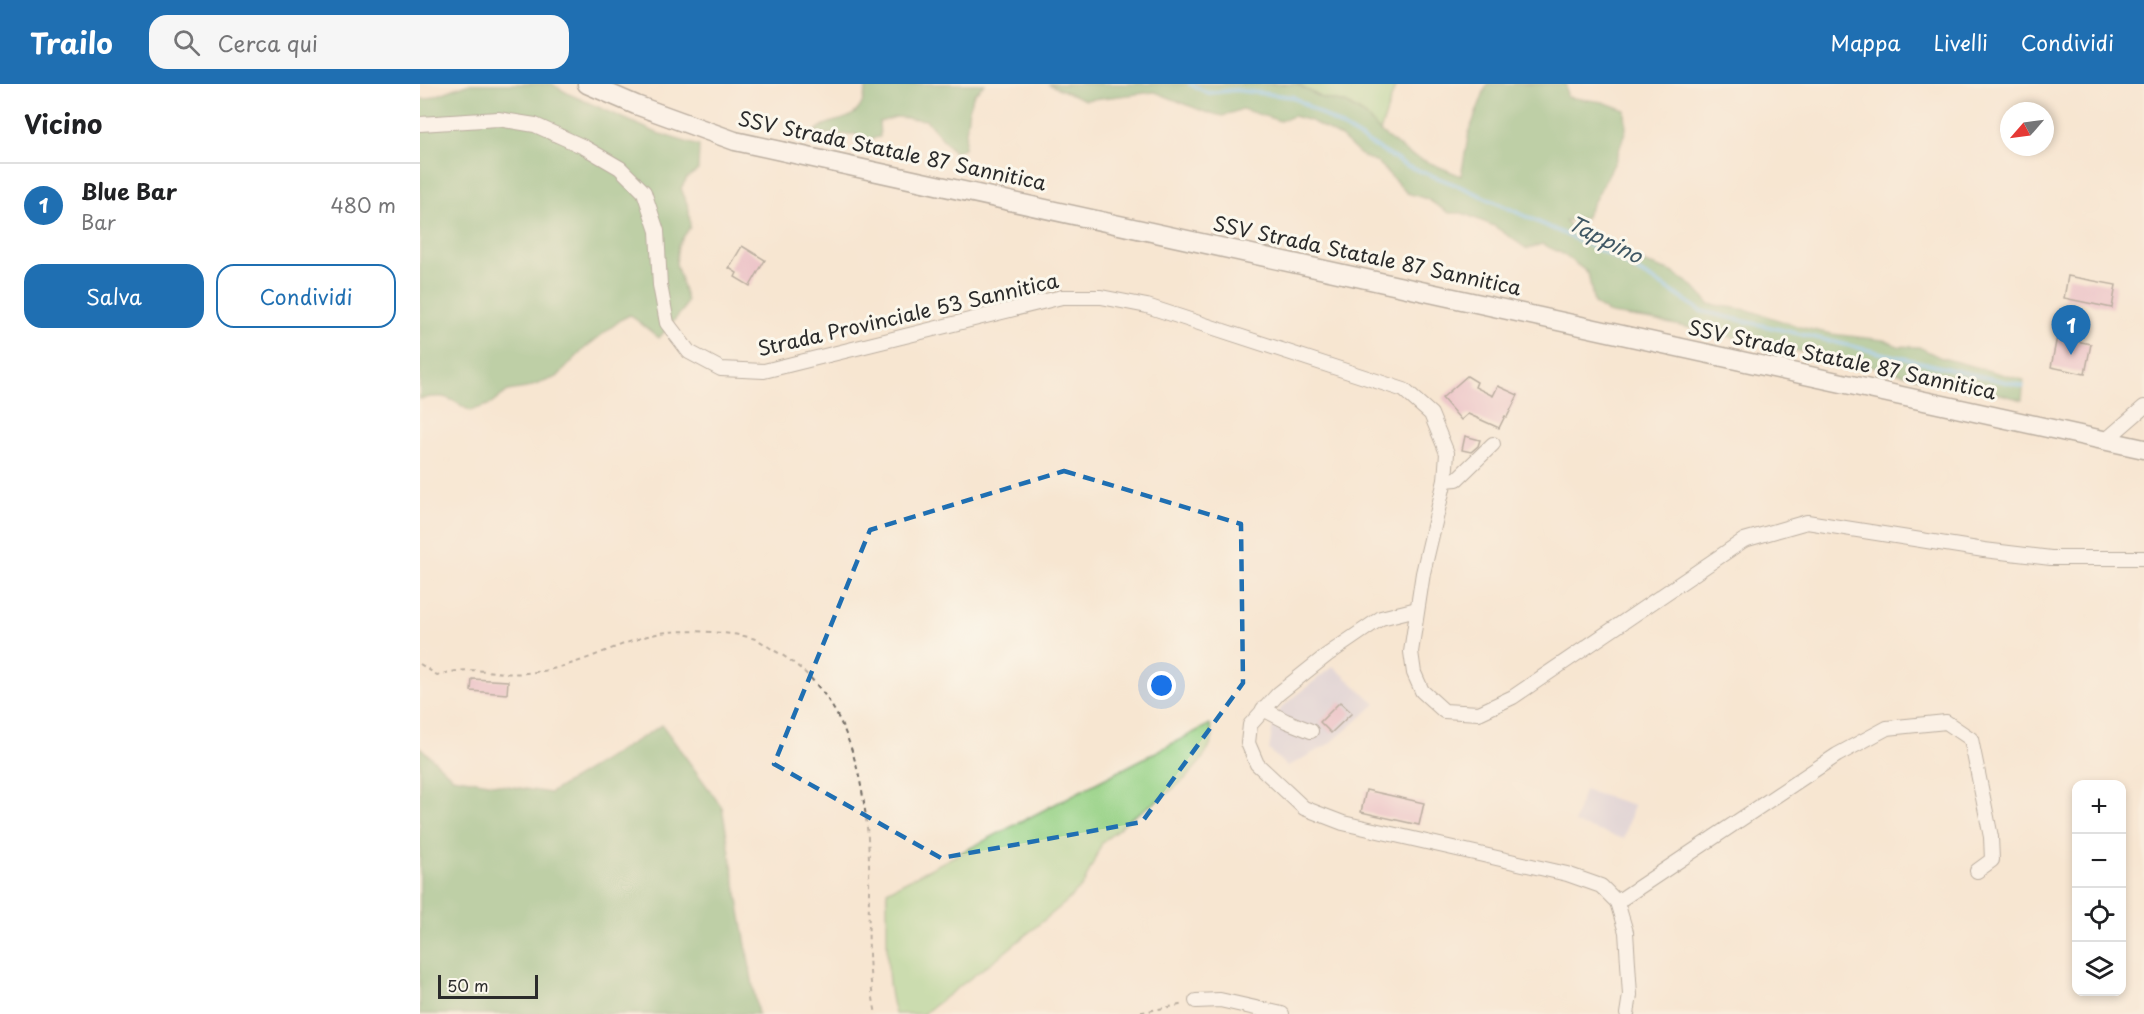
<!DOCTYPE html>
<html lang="it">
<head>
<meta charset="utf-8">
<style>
	:root { --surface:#fff; --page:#f6f6f6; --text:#202124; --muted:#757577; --line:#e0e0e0; --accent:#1f6fb2 }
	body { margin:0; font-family:"Playpen Sans",sans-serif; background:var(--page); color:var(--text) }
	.controls { position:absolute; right:18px; bottom:18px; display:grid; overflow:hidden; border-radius:12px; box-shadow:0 3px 9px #0003 }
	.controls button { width:54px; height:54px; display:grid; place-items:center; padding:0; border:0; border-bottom:2px solid var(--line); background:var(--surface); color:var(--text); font:30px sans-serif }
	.compass { position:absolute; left:1580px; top:18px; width:54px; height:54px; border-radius:50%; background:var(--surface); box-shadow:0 3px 9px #0003; rotate:242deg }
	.scale { position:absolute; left:18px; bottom:15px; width:100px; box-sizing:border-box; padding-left:6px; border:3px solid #2b2b2b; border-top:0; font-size:16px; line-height:21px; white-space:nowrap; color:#2b2b2b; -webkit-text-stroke:4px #fbf7ec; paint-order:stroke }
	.you { position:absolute; left:742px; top:602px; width:21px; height:21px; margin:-15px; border:4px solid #fff; border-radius:50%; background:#1a73e8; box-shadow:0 0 0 9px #1a73e833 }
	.badge { display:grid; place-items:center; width:39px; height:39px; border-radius:50%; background:var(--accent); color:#fff; font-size:20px; font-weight:700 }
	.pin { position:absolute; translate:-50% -50px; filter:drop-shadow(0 2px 3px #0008) }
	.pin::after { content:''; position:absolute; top:32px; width:21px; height:18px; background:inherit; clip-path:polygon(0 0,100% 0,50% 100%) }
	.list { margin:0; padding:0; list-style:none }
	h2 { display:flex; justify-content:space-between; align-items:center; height:78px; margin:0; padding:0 24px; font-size:26px }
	h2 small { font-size:20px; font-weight:400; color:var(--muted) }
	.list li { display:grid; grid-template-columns:39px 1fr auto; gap:18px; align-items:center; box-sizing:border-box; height:84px; padding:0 24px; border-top:2px solid var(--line) }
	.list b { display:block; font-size:22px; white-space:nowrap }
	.list p { margin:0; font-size:20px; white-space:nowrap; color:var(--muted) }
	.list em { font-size:20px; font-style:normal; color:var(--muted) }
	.actions { display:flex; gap:12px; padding:18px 24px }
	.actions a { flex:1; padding:14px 0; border:2px solid var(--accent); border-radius:18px; text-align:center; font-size:21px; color:var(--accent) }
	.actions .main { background:var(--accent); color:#fff }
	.icon { flex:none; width:33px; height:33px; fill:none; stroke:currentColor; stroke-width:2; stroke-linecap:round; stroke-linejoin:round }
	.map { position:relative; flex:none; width:1724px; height:930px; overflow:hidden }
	header { display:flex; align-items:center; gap:36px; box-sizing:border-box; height:84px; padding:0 30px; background:var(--accent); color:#fff }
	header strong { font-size:28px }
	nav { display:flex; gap:33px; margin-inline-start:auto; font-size:21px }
	.search { width:420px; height:54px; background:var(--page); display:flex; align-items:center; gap:15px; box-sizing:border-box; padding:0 21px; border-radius:18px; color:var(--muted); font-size:22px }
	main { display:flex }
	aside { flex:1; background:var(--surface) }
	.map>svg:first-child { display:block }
	.industrial { fill:#c6c0da }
	.green { fill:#96d185; stroke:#607e58; stroke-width:1.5 }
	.forest { fill:#78b372; stroke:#526f4e; stroke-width:1.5 }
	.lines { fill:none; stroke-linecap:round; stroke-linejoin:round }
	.stream { stroke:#6dbee8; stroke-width:4 }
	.building { fill:#df9bbe }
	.minor-casing { stroke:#726c65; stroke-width:16 }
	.major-casing { stroke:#726c65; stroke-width:21 }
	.path { stroke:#726c65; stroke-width:2; stroke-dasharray:4.5 4.5; stroke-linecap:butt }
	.minor { stroke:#fff; stroke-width:14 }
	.major { stroke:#fff; stroke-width:18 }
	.marked { fill:none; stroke:#1f6fb2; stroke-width:4.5; stroke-dasharray:12 8; stroke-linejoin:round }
	.labels { text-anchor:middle; stroke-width:6; stroke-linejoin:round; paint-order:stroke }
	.street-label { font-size:20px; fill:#2b2b2b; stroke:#fbf7ec }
	.water-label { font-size:21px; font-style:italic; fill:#3f5764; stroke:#fbf7ec }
</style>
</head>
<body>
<header>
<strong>Trailo</strong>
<div class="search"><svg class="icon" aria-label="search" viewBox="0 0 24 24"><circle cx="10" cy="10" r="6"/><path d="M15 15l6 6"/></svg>Cerca qui</div>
<nav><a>Mappa</a><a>Livelli</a><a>Condividi</a></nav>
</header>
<main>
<aside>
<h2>Vicino<small></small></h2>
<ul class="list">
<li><span class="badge">1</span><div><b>Blue Bar</b><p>Bar</p></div><em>480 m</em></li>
</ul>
<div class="actions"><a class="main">Salva</a><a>Condividi</a></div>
</aside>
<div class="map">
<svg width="1724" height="930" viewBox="0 0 1724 930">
	<rect width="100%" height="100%" fill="#fbf7ec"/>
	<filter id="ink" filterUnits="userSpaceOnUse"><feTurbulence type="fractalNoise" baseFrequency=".0167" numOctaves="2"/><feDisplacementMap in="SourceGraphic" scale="12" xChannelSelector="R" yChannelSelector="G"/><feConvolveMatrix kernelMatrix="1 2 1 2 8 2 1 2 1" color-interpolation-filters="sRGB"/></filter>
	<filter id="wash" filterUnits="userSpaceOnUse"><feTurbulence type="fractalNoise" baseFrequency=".008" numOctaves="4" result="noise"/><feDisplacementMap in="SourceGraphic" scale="24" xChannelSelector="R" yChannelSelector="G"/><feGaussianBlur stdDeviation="1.35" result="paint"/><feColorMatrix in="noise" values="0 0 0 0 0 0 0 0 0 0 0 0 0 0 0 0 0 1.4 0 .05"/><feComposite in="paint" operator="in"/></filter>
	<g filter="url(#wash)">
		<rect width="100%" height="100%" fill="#f7e6d1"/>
		<g class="industrial">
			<polygon points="913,582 956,620 911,659 867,683 849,666 854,634 861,624"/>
			<polygon points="1164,706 1214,721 1204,755 1154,739"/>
		</g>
		<g class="green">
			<polygon points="876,0 976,0 960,48 945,31 926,19 902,14"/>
			<path d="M790 640 793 653 790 662 781 677 765 695 739 716 712 733 682 759 663 801 645 819 585 868 503 930H475C464 893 468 846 467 807Z"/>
		</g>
		<g class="forest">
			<path d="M47 0H132L149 10 237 49 279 62 278 86 267 94 261 104 269 125 270 143 258 161 256 180 267 217 263 226 239 254 210 231 202 235 165 264 137 293 107 304 88 307 71 320 50 327C28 313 26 310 0 315V15H7Z"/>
			<path d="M447 0H565L554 10 549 24 544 64 534 68 506 36 476 33 459 38 460 53 445 56 435 50 412 51 394 48C410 33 429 40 440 23 444 17 445 7 447 0Z"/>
			<polygon points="628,0 876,0 902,14 925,19 945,31 960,48 991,71 1041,92 1049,48 1067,0 1146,0 1147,13 1183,18 1205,26 1206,45 1195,78 1165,134 1145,137 1154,147 1205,172 1252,188 1274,203 1289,220 1328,226 1380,243 1412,250 1464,256 1478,262 1499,263 1519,273 1604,296 1602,316 1573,308 1548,306 1467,286 1232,236 1191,230 1174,220 1168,189 1141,169 1122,160 1107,165 1074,142 1042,129 1029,129 1007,115 987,109 958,79 942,72 921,53 891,37 873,32 860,37 822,25 803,32 785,28 735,8 665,16"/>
			<polygon points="242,641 302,723 338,930 0,930 0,663 32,693 130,709"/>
		</g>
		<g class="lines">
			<polyline class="stream" points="770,0 788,9 815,6 873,13 987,82 1044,104 1190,171 1248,205 1281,227 1603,302"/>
		</g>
		<g id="blocks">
			<g class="building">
				<polygon points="322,162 345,176 330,202 315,193 317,189 309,184"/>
				<polygon points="1648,192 1696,201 1692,224 1644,214"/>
				<polygon points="1637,253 1671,260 1665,290 1631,283"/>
				<polygon points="1047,292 1057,298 1055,303 1073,312 1078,302 1098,311 1087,333 1085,332 1079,344 1048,330 1041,336 1022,314"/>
				<polygon points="1045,352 1060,356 1058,362 1051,368 1042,366"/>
				<polygon points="52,595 88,597 87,610 51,607"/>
				<polygon points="920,618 932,629 911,649 900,638"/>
				<polygon points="946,706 1004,719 999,741 941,728"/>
			</g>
		</g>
	</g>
	<g filter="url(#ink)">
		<use href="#blocks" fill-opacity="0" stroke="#726c65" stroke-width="1.5"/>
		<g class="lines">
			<defs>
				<g id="minor">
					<polyline points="0,40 78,35 115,41 164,63 200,84 224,108 237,147 240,201 247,239 269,268 301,285 344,287 642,213 681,213 727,222 984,306 1011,330 1027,369 1025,396 1003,489 991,568 994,589 1002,607 1024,627 1059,629 1093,613 1324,456 1387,438 1564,466 1631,474 1724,474"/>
					<polyline points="1686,356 1724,323"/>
					<polyline points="1025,396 1037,395 1073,360"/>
					<polyline points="997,525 961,534 907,571 858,610 830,641 828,659 837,680 884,724 923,739 1147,790 1181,802 1197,818 1206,848 1210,911 1207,930"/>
					<polyline points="843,625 866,637 891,647"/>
					<polyline points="1197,818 1417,671 1467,644 1526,638 1551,655 1571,753 1572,776 1557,787"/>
					<polyline points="776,917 800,916 862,930"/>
				</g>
				<polyline id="major" points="167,0 216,21 315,57 1724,365"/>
			</defs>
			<use href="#minor" class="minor-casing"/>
			<use href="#major" class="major-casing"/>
			<g class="path">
				<path d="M0 580 17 591C43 584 59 586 84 589 105 591 127 587 147 581 178 572 209 555 241 549 261 545 312 548 332 554 340 556 348 563 355 567 423 604 442 682 448 754 452 813 443 870 456 930"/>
				<polyline points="712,930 765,920"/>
			</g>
			<use href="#minor" class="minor"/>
			<use href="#major" class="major"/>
		</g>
	</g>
	<path d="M0 0H1724V930H0ZM644 387 821 440 823 599 722 738 521 774 354 680 450 446Z" fill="#f7e6d1" fill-opacity=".55" fill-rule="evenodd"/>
	<path class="marked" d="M644 387 821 440 823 599 722 738 521 774 354 680 450 446Z"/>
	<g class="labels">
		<g class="street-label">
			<text transform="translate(472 67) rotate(12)" y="7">SSV Strada Statale 87 Sannitica</text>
			<text transform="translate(947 172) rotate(12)" y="7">SSV Strada Statale 87 Sannitica</text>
			<text transform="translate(488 231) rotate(-13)" y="7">Strada Provinciale 53 Sannitica</text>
			<text transform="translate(1422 276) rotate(12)" y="7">SSV Strada Statale 87 Sannitica</text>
		</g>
		<g class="water-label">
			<text transform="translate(1185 156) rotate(27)" y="7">Tappino</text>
		</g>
	</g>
</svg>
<div class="controls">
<button>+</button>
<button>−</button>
<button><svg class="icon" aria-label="locate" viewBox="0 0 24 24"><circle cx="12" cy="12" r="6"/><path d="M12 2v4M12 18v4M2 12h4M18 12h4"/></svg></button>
<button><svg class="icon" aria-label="layers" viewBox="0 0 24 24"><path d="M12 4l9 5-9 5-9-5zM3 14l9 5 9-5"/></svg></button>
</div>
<svg class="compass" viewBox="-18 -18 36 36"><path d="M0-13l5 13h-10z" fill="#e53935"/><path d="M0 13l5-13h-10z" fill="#757577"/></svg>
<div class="scale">50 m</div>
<div class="you"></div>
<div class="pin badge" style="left:1651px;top:271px">1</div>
</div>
</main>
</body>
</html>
